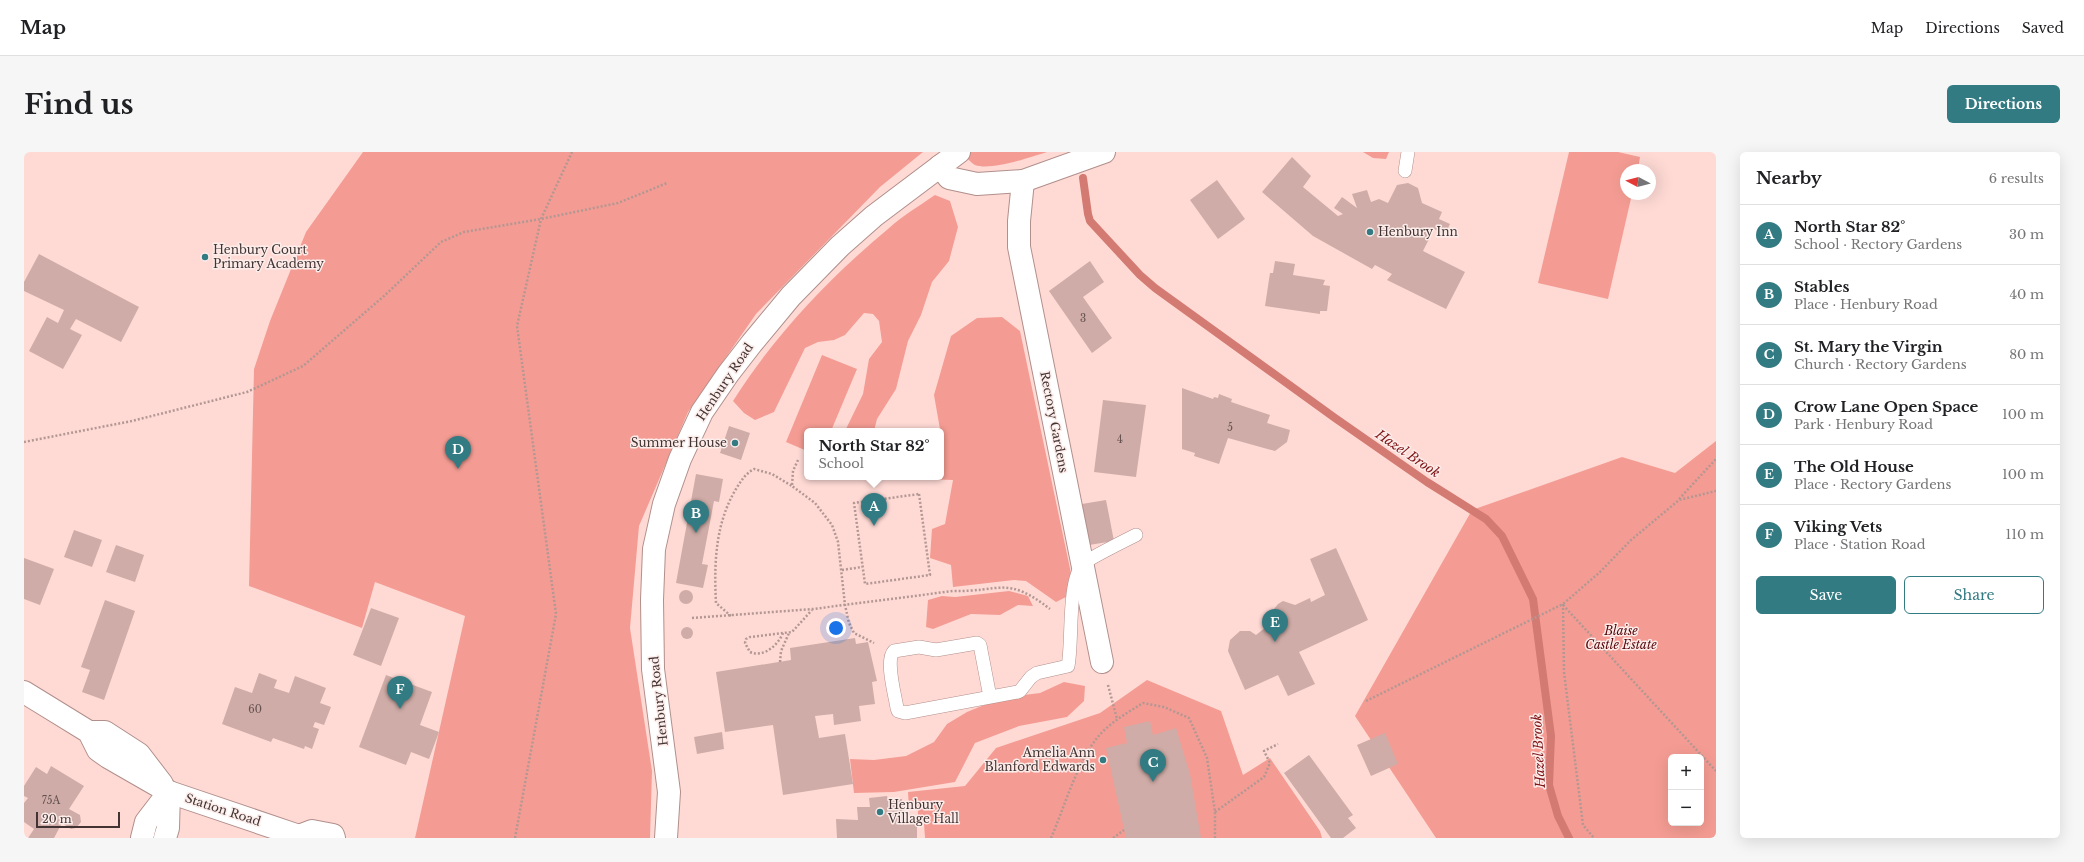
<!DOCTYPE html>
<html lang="en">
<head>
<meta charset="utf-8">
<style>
	:root { --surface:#fff; --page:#f6f6f6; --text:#202124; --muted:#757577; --line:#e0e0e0; --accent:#337b83 }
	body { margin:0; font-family:"Libre Baskerville",serif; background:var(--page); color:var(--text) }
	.controls { position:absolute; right:12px; bottom:12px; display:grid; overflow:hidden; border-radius:6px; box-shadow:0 4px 16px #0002 }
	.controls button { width:36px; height:36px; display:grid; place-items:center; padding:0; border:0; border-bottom:1px solid var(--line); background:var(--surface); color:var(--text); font:20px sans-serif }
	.compass { position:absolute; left:1596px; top:12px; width:36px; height:36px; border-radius:50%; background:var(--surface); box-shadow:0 4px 16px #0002; rotate:277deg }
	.scale { position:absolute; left:12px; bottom:10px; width:84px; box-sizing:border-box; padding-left:4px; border:2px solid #423432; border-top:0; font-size:11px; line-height:14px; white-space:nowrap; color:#423432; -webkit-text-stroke:3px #fcedeb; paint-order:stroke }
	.you { position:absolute; left:812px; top:476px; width:14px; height:14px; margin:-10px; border:3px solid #fff; border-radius:50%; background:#1a73e8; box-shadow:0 0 0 6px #1a73e833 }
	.badge { display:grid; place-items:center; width:26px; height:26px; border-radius:50%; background:var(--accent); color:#fff; font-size:13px; font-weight:700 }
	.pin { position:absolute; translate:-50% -33px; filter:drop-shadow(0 1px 2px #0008) }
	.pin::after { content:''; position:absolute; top:21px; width:14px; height:12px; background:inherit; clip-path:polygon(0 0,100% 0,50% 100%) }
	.popup { position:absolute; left:780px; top:276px; width:140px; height:52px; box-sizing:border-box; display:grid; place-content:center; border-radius:6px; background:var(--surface); filter:drop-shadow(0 1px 3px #0005); font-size:13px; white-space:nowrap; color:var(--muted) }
	.popup b { font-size:15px; color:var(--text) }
	.popup::after { content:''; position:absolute; left:50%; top:100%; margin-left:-8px; border:8px solid transparent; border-top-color:var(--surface) }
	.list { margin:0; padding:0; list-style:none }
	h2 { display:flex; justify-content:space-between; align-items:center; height:52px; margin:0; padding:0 16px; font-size:17px }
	h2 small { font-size:13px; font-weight:400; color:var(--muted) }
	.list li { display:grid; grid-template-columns:26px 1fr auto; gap:12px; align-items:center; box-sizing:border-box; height:60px; padding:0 16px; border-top:1px solid var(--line) }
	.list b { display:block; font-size:15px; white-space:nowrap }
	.list p { margin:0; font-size:13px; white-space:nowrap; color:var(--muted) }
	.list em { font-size:13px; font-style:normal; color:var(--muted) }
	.actions { display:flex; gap:8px; padding:12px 16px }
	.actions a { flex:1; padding:9px 0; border:1px solid var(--accent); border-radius:6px; text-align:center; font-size:14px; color:var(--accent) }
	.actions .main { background:var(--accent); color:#fff }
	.map { position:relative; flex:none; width:1692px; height:686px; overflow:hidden; border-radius:6px }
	header { display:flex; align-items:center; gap:24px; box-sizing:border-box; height:56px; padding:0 20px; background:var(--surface); border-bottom:1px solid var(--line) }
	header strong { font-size:19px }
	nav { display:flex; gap:22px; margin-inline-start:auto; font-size:14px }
	.intro { display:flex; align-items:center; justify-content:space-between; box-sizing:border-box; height:96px; padding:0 24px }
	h1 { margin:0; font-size:28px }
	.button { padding:10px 18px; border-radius:6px; background:var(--accent); color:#fff; font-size:14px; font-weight:700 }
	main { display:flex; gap:24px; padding:0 24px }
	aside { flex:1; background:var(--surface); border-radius:6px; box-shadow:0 4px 16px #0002 }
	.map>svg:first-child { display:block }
	.green { fill:#f49c93; fill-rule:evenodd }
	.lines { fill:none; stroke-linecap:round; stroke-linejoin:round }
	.stream { stroke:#d37b73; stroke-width:8 }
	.building { fill:#cfaca7 }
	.lane-casing { stroke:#b18f8b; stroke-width:14 }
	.street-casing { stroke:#b18f8b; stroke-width:24 }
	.secondary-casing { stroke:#b18f8b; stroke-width:24 }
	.path { stroke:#b39793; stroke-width:2.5; stroke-dasharray:2 2; stroke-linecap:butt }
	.lane { stroke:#fff; stroke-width:13 }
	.street { stroke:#fff; stroke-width:22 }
	.secondary { stroke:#fff; stroke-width:22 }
	.poi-dot { fill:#337b83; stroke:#fcedeb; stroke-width:1.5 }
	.labels { text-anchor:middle; stroke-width:3; stroke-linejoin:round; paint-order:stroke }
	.number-label { font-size:10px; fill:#65524f }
	.poi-label { font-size:12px; fill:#423432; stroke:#fcedeb; text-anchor:start }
	.street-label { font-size:12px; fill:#423432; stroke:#fcedeb }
	.park-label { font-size:12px; font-style:italic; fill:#540206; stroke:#fcedeb }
	.water-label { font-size:13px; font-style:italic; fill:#7f1416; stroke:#fcedeb }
</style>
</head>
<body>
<header>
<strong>Map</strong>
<nav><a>Map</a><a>Directions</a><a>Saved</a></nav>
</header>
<div class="intro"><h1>Find us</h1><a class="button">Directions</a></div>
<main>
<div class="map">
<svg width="1692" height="686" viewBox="0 0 1692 686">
	<rect width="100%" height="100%" fill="#ffdad5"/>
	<g class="green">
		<polygon points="339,0 899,0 856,35 732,162 664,260 615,374 606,476 628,619 626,686 391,686 441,464 351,430 338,476 225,434 230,217 246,169 282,80"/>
		<path d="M946 0H1023C1007 5 967 19 951 13 949 12 946 9 944 7Z"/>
		<polygon points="1339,0 1365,0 1362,7 1349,6"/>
		<polygon points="1545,0 1594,0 1616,5 1614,18 1602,18 1602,42 1608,42 1584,147 1514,131"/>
		<path d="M911 43 926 49 934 75 925 109 908 130 897 163 884 189 872 237 853 267 850 279H821L839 242 845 207 858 190 855 169 849 162 840 161 821 183 810 188 794 190 781 196 750 260 731 268 720 261 709 249C750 184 805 126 864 77 878 64 895 54 911 43Z"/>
		<polygon points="978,165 996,179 1048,426 1042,445 1032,450 1002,429 990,428 929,435 927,413 906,406 908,377 921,372 929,328 902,327 900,325 917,325 917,283 910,243 927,184 953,166"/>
		<polygon points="798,203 833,217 807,279 783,279 783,299 762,290"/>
		<path d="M1692 289V686H1412L1331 564 1448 358 1598 305 1651 321ZM1647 605H1677V671H1647Z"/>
		<polygon points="985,439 1004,444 1009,454 994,453 976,463 947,462 909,477 902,475 904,448 918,444 931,445"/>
		<polygon points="1123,528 1197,559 1219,623 1246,606 1296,679 1298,686 901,686 900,672 894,666 894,656 885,656 884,640 941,634 972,596 1076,561"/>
		<polygon points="1040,530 1061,534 1060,549 1043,565 995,574 951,591 931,630 870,640 830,641 826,607 850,608 882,604 910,590 923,572 943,560 977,546 1016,541"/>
	</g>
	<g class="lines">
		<polyline class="stream" points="1059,26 1064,62 1066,69 1116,123 1131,136 1311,266 1403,330 1462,367 1478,384 1509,447 1527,584 1525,633 1534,664 1545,686"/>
	</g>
	<g class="building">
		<polygon points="1268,5 1287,24 1279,35 1314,64 1319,62 1310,56 1318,45 1333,56 1328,42 1343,38 1347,50 1355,47 1364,51 1373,33 1384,31 1394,36 1398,51 1418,60 1415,67 1426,72 1421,82 1410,77 1399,99 1441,120 1422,157 1363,128 1368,122 1351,113 1348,117 1289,84 1238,40"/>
		<polygon points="1193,28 1221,67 1194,87 1166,48"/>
		<polygon points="15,102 115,155 97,190 52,167 46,177 58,183 39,217 5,199 23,165 34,171 40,158 0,139 0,130"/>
		<polygon points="1066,109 1080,130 1059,145 1088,186 1068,201 1025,139"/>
		<polygon points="1251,109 1271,112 1269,123 1301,128 1299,133 1306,134 1303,159 1296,159 1296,162 1241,154 1246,121 1249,121"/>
		<polygon points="1158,236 1189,247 1190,245 1194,246 1195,242 1208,247 1207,250 1246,263 1243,271 1266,278 1263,290 1251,299 1204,286 1195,312 1170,304 1171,301 1158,297"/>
		<polygon points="1079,248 1122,253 1112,325 1070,320"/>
		<polygon points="705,274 726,281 717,308 696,301"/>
		<polygon points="672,322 699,327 695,350 690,349 678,412 684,413 679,436 652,431"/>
		<polygon points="1082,348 1090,389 1065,393 1058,352"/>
		<polygon points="50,378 78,388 68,415 40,405"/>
		<polygon points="92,393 120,403 111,430 82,420"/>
		<polygon points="1312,396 1344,468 1275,500 1291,532 1264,544 1254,523 1221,538 1204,499 1206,488 1216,479 1226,479 1232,483 1242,475 1249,475 1245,466 1246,462 1254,452 1259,449 1271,453 1286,446 1287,450 1301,443 1286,407"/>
		<polygon points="0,406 30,417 16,453 0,447"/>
		<circle cx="662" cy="445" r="7"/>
		<polygon points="81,448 111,459 80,548 58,540 66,518 57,515"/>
		<polygon points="347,456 375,466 357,514 329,503"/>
		<circle cx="663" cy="481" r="6"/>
		<polygon points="831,486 832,492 844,490 853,529 848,530 851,552 835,554 837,569 810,573 809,562 791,564 795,586 821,582 829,632 759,643 749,573 701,580 692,520 767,508 766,496"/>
		<polygon points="235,521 253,528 250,536 265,541 271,524 302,536 296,551 307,555 300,573 291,570 289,575 295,577 288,597 281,594 280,597 249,586 247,590 198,572 211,535 228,541"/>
		<polygon points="362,523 408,540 396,573 415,580 405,607 387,600 382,613 335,595"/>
		<polygon points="1126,569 1129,583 1152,576 1166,622 1177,686 1102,686 1082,596 1103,591 1100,575"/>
		<polygon points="698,580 700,597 673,602 670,585"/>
		<polygon points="1361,581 1374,612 1347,624 1333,593"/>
		<polygon points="1285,603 1329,663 1324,666 1332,676 1319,686 1307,686 1260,621"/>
		<polygon points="27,614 60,634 45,657 56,663 57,670 52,676 47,677 38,671 30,686 4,686 10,677 0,670 0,651 4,646 0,644 0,634 12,615 23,622"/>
		<polygon points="863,644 864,648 878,647 880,666 887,666 893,672 893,686 813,686 812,667 834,668 833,655 846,655 845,646"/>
	</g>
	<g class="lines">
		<defs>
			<g id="lane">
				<polyline points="1381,19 1384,0"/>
				<path d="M966 545 956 493 953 491 912 498 895 495 870 499C861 508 871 543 873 556L874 559 881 561 994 540 996 539 1007 525 1013 521 1044 514C1049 490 1043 430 1059 412 1064 407 1102 388 1112 383"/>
			</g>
			<g id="street">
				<polyline points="916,14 925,26 953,32 999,29 1080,0"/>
				<polyline points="999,29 995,69 995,95 1078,510"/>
			</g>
			<g id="secondary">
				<polyline points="0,540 65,580 74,598 84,605 145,640 275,684 288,679 309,683 310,686"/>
				<polyline points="65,580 81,580 115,602 138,632"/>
				<polyline points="118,686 122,670 145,640"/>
				<polyline points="141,686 144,676 145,640"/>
				<polyline points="642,686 645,640 629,517 628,448 630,397 640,352 656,307 678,260 704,222 728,191 767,144 816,94 850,64 935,0"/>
			</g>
		</defs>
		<use href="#lane" class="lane-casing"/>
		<use href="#street" class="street-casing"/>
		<use href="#secondary" class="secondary-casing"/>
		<g class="path">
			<polyline points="0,290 108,269 223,240 279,214 360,144 417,90 440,80 517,67 594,51 643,31"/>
			<polyline points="774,308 769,319 768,334 791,351 808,373 814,390 821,453 825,471 830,481 850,491"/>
			<polygon points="895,342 906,423 841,432 830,351"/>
			<polyline points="1655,347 1692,307"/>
			<polyline points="818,418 838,415"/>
			<polyline points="1539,452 1540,520 1559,673 1570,686"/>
			<polyline points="1539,453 1692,619"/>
			<path d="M707 464 692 451C690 412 691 372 712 337 717 329 721 322 730 317L748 322 768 334"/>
			<path d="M668 466 789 457 929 439C978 440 982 423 1026 457"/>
			<path d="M759 481C754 493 740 506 726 500L721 491 722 487 726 485 768 480 788 458"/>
			<polyline points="756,510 757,499 765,481"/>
			<polyline points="1084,533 1093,567"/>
			<polyline points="1342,549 1539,452 1576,420 1607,388 1655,348 1692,339"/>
			<polyline points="1191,660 1240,625 1246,611 1240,599 1254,592"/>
			<polyline points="491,686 532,462 493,174 517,67 548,0"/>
			<path d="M1027 686C1040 656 1053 611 1073 586 1085 571 1103 561 1119 551L1140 555 1165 566 1183 606 1191 660V686"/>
			<polyline points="1089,686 1100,678"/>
		</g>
		<use href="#lane" class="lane"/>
		<use href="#street" class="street"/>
		<use href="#secondary" class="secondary"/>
	</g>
	<g class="poi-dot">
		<circle cx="1346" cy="80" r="4"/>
		<circle cx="181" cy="105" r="4"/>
		<circle cx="711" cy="291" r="4"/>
		<circle cx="1079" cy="608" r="4"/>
		<circle cx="856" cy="660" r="4"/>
	</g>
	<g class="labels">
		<g class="number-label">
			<text x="1059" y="170">3</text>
			<text x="1206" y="279">5</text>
			<text x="1096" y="291">4</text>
			<text x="231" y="561">60</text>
			<text x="27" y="652">75A</text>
		</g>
		<g class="poi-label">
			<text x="1354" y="84">Henbury Inn</text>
			<text x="189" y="102">Henbury Court<tspan x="189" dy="14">Primary Academy</tspan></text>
			<text x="703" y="295" text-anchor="end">Summer House</text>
			<text x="1071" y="605" text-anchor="end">Amelia Ann<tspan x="1071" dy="14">Blanford Edwards</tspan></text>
			<text x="864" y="657">Henbury<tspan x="864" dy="14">Village Hall</tspan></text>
		</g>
		<g class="street-label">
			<text transform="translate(701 230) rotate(-56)" y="4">Henbury Road</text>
			<text transform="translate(1030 270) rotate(79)" y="4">Rectory Gardens</text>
			<text transform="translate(635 549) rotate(-96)" y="4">Henbury Road</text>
			<text transform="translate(199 658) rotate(18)" y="4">Station Road</text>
		</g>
		<g class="park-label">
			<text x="1597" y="483">Blaise<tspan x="1597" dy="14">Castle Estate</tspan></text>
		</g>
		<g class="water-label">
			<text transform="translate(1384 301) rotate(34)" y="5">Hazel Brook</text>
			<text transform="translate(1514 599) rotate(-93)" y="5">Hazel Brook</text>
		</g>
	</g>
</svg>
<div class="controls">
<button>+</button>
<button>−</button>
</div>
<svg class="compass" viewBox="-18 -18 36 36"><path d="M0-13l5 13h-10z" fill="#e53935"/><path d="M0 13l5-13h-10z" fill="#757577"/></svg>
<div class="scale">20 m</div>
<div class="you"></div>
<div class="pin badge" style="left:850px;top:374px">A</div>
<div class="popup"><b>North Star 82°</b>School</div>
<div class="pin badge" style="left:672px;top:381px">B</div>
<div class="pin badge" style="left:1129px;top:630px">C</div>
<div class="pin badge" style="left:434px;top:317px">D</div>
<div class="pin badge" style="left:1251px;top:490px">E</div>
<div class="pin badge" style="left:376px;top:557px">F</div>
</div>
<aside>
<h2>Nearby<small>6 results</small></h2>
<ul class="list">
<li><span class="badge">A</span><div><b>North Star 82°</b><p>School · Rectory Gardens</p></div><em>30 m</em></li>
<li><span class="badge">B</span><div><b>Stables</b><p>Place · Henbury Road</p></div><em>40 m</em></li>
<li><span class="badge">C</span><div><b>St. Mary the Virgin</b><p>Church · Rectory Gardens</p></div><em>80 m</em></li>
<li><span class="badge">D</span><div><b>Crow Lane Open Space</b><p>Park · Henbury Road</p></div><em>100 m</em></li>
<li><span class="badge">E</span><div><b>The Old House</b><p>Place · Rectory Gardens</p></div><em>100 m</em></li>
<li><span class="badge">F</span><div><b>Viking Vets</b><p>Place · Station Road</p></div><em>110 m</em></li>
</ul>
<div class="actions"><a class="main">Save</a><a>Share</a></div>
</aside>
</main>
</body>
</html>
